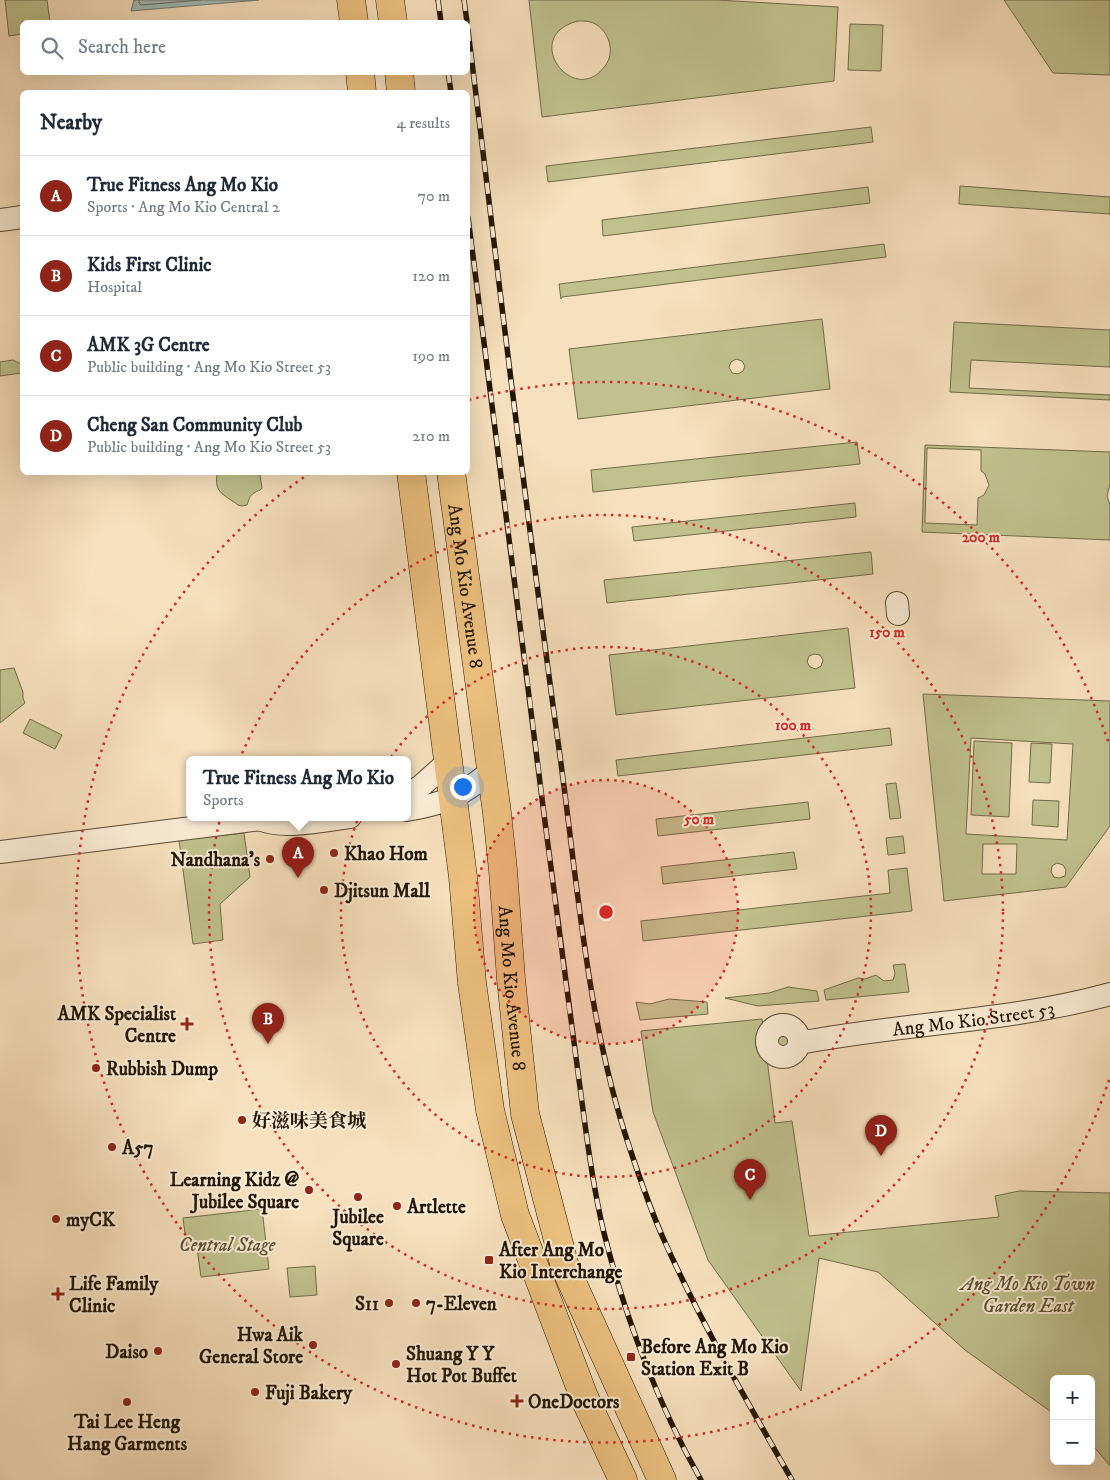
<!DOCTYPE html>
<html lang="en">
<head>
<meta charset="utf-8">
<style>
	:root { --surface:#fff; --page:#f6f6f7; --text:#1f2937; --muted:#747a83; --line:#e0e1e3; --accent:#8f2418 }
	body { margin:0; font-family:"IM FELL DW Pica","Noto Serif SC",serif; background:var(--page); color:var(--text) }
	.controls { position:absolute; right:15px; bottom:15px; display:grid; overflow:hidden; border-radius:8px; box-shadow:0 5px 20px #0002 }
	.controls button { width:45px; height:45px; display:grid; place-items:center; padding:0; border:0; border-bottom:1px solid var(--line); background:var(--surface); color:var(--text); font:25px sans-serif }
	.you { position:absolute; left:462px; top:786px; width:18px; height:18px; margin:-12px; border:4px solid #fff; border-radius:50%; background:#1a73e8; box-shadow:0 0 0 8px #1a73e833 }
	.badge { display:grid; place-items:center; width:32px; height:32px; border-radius:50%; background:var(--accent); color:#fff; font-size:16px; font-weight:700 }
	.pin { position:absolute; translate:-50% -41px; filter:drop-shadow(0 1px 2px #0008) }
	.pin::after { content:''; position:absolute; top:26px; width:18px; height:15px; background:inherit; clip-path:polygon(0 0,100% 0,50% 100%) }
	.popup { position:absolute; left:186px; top:756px; width:225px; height:65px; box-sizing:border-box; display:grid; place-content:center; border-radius:8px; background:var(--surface); filter:drop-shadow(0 1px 4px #0005); font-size:16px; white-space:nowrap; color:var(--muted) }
	.popup b { font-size:19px; color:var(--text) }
	.popup::after { content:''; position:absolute; left:50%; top:100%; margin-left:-10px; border:10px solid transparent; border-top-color:var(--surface) }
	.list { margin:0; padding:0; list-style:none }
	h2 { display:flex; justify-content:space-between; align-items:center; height:65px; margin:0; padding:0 20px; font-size:21px }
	h2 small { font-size:16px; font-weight:400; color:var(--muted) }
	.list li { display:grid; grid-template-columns:32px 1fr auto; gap:15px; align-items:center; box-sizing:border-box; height:80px; padding:0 20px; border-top:1px solid var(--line) }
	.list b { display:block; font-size:19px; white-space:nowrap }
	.list p { margin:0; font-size:16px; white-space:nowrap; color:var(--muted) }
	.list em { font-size:16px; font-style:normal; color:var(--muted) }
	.icon { flex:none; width:28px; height:28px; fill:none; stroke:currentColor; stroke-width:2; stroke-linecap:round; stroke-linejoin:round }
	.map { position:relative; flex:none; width:1110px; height:1480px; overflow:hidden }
	.search { position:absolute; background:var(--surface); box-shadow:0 5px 20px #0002; left:20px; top:20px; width:450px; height:55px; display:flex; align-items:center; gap:12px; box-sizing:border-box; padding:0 18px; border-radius:8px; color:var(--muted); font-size:19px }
	.panel { position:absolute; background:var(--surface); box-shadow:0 5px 20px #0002; left:20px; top:90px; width:450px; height:385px; border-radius:8px }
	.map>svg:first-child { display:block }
	.green { fill:#c0c18e; stroke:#726c4a; fill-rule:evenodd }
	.water { fill:#a0bbba; stroke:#6e7972 }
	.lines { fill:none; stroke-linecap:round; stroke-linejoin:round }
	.shore { stroke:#626860; stroke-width:1 }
	.minor-casing { stroke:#584834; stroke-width:24 }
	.major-casing { stroke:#231606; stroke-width:29 }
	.minor { stroke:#faebd4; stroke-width:22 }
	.major { stroke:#ecc07e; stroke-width:28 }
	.rail-casing { stroke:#231606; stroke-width:5.5 }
	.rail { stroke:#faebd4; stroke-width:4; stroke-dasharray:11; stroke-linecap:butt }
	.ring { fill:none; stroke:#d62828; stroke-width:2.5; stroke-dasharray:2.5 5 }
	.poi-dot { fill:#8f2418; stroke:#faebd4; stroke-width:2 }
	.labels { text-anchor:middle; stroke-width:4; stroke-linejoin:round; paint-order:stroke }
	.street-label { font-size:19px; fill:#231606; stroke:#faebd4 }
	.poi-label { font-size:19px; font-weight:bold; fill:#231606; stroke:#faebd4; text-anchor:start }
	.park-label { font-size:19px; font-style:italic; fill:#5a5236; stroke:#faebd4 }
	.centre { fill:#d62828; stroke:#faebd4; stroke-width:2.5 }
	.ring-label { font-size:15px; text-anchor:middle; font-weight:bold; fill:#d62828; stroke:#faebd4; stroke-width:4; stroke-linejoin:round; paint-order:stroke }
</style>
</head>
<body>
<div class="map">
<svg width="1110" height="1480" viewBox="0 0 1110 1480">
	<rect width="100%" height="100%" fill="#f7e0bd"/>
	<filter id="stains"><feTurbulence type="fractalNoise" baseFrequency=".004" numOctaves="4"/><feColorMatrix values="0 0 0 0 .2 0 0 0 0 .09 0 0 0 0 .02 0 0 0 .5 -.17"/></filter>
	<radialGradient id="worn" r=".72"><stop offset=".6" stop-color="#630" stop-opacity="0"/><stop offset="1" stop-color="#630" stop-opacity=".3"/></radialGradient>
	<g class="green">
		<polygon points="5,0 47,0 50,22 22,22 22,34 9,36"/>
		<path d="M529 0H717L838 7 834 81 542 117ZM578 21C585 21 591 21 597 25 610 34 615 53 605 66 574 109 519 36 578 21Z"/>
		<polygon points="1004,0 1110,0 1110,75 1053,73"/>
		<polygon points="850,24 883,25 881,71 848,70"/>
		<polygon points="871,127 873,142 548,182 546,166"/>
		<polygon points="960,186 1110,197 1110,214 959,204"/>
		<polygon points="868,187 870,203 603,236 602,220"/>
		<polygon points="884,244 886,257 562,297 561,299 559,284"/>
		<path d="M822 319 830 389 578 419 569 349ZM736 359 742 361 745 366 743 371 738 374 732 373 729 367 731 362Z"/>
		<polygon points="954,322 1110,330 1110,367 971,360 969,388 1110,395 1110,400 950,392"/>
		<polygon points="13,360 21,364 22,373 0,376 0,362"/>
		<polygon points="857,442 860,464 593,492 591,470"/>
		<path d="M925 445 1110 452V484L1107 496 1110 505V540L922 532ZM927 448 981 450V471L985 474 989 485 984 495 978 498 977 525 925 523Z"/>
		<path d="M220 473H255L260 475 262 488C259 492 258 490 254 493 249 496 249 500 247 505L242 506 238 505C225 495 214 493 217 475Z"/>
		<polygon points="855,503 856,517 634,541 632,527"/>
		<polygon points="871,552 873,574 607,603 604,580"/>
		<path d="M848 628 855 688 616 715 609 655ZM814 654 820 655 823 660 821 666 816 669 810 667 807 662 809 656Z"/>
		<polygon points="14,668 23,692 23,698 25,703 0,723 0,670"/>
		<path d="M923 694 1110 701V826L1066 887 944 901ZM971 738 1073 744 1067 840 966 834ZM983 844H1017L1016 874H982ZM1057 863 1063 865 1066 870 1065 876 1059 878 1054 877 1051 872 1052 866Z"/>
		<polygon points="30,719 62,735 55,749 23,733"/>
		<polygon points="890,728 892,745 618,776 616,760"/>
		<polygon points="974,741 1012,743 1009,817 971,815"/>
		<polygon points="1031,743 1052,744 1050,783 1029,782"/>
		<polygon points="896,783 901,818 890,819 886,784"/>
		<polygon points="1033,800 1059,801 1058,827 1032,825"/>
		<polygon points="808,802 810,819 658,836 656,819"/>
		<polygon points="244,833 250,877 220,904 223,940 193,944 179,840"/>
		<polygon points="903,836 905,853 888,855 886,838"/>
		<polygon points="794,852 797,869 663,884 661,867"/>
		<polygon points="907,868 912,911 643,941 641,921 890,893 888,870"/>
		<polygon points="905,964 909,992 826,1000 824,990 858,978 865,979 876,975 884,981 893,980 895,974 893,965"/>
		<polygon points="788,987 817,991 819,1001 758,1006 725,998 769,993"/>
		<polygon points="669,999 707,1002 708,1014 640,1020 636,1002 650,1004"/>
		<polygon points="762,1019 775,1123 792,1121 809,1236 999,1217 995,1196 1019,1191 1110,1193 1110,1466 1091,1443 1091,1379 1054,1379 1054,1414 965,1350 878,1272 819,1258 801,1391 708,1260 653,1112 641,1031"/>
		<circle cx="782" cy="1041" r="11"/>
		<polygon points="262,1209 269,1269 201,1277 197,1248 187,1249 183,1218"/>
		<polygon points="315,1266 317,1295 290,1297 287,1268"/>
	</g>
	<polygon class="water" points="134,0 259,0 131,11"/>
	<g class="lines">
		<polyline class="shore" points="139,0 139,3 141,5 201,0"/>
		<defs>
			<g id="minor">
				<polyline points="0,220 22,217"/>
				<polyline points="897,603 898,614"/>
				<polyline points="407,795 421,786 449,761"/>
				<path d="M407 810C444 804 462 796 491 771"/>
				<path d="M262 820C284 829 326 820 350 817"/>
				<polyline points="0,852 278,817"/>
				<circle cx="783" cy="1041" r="16"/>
				<path id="s1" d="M799 1043C903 1023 1008 1022 1110 994"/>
			</g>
			<g id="major">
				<polyline points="351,0 354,22"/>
				<polyline points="390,0 393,22"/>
				<polyline points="360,72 362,92"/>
				<polyline points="399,72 401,92"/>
				<polyline points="411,472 463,877 472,983 490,1110 515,1215 584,1397 623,1480"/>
				<path id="s2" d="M451 472 497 813 503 870 511 979 525 1114 565 1267 662 1480"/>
			</g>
		</defs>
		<use href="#minor" class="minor-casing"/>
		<use href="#major" class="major-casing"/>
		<use href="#minor" class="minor"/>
		<use href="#major" class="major"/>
		<defs>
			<g id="rail">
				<polyline points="438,0 441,22"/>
				<polyline points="464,0 467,22"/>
				<path d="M468 30C498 272 526 514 560 756 578 888 587 1022 630 1149 640 1179 651 1211 664 1240 701 1323 747 1401 792 1480"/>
				<polyline points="448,72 451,92"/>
				<path d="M468 217C494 419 520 621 545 822 556 908 567 994 579 1080 586 1131 592 1183 604 1233 625 1317 658 1405 701 1480"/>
			</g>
		</defs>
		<use href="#rail" class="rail-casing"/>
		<use href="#rail" class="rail"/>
	</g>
	<circle cx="606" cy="912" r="132" fill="#d62828" fill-opacity=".12"/>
	<g class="ring">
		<circle cx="606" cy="912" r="132"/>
		<circle cx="606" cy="912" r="265"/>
		<circle cx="606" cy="912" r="397"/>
		<path d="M1109 1080A530 530 0 1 1 310 473M469 400A530 530 0 0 1 1109 744"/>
	</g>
	<g class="poi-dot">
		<circle cx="334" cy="853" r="5"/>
		<circle cx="270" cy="859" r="5"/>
		<circle cx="324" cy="890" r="5"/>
		<path d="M184.5 1016.5h5v5h5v5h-5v5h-5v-5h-5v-5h5z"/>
		<circle cx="96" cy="1068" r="5"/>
		<circle cx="242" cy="1120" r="5"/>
		<circle cx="112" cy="1147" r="5"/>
		<circle cx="309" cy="1190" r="5"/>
		<circle cx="358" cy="1197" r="5"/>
		<circle cx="397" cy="1206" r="5"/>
		<circle cx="56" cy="1219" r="5"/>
		<rect x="484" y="1255" width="10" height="10" rx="2.5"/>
		<path d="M55.5 1286.5h5v5h5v5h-5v5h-5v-5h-5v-5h5z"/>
		<circle cx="389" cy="1303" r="5"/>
		<circle cx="416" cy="1303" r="5"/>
		<circle cx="313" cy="1345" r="5"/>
		<circle cx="158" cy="1351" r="5"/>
		<rect x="626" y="1352" width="10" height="10" rx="2.5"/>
		<circle cx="396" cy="1364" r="5"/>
		<circle cx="255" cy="1392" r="5"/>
		<path d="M514.5 1393.5h5v5h5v5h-5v5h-5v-5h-5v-5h5z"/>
		<circle cx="127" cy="1402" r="5"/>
	</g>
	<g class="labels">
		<g class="street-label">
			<text dy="7" stroke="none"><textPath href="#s2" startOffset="115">Ang Mo Kio Avenue 8</textPath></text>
			<text dy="7" stroke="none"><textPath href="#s2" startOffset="520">Ang Mo Kio Avenue 8</textPath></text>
			<text dy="7" stroke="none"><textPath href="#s1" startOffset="176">Ang Mo Kio Street 53</textPath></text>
		</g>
		<g class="poi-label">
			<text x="344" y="860">Khao Hom</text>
			<text x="260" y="866" text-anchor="end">Nandhana's</text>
			<text x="334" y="897">Djitsun Mall</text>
			<text x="176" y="1020" text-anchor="end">AMK Specialist<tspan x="176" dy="22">Centre</tspan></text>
			<text x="106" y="1075">Rubbish Dump</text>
			<text x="252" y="1127">好滋味美食城</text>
			<text x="122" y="1154">A57</text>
			<text x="299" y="1186" text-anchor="end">Learning Kidz @<tspan x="299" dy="22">Jubilee Square</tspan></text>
			<text x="407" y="1213">Artlette</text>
			<text x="358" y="1223" text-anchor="middle">Jubilee<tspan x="358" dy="22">Square</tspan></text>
			<text x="66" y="1226">myCK</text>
			<text x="499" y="1256">After Ang Mo<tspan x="499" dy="22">Kio Interchange</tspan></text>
			<text x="69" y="1290">Life Family<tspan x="69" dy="22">Clinic</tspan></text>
			<text x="379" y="1310" text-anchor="end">S11</text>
			<text x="426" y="1310">7-Eleven</text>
			<text x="303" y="1341" text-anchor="end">Hwa Aik<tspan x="303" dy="22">General Store</tspan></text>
			<text x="641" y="1353">Before Ang Mo Kio<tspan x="641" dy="22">Station Exit B</tspan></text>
			<text x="148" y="1358" text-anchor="end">Daiso</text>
			<text x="406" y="1360">Shuang Y Y<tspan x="406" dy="22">Hot Pot Buffet</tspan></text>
			<text x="265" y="1399">Fuji Bakery</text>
			<text x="528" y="1408">OneDoctors</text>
			<text x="127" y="1428" text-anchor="middle">Tai Lee Heng<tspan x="127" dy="22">Hang Garments</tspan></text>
		</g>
		<g class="park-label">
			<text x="227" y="1251">Central Stage</text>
			<text x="1028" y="1290">Ang Mo Kio Town<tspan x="1028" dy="22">Garden East</tspan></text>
		</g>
	</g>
	<circle cx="606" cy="912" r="8" class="centre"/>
	<g class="ring-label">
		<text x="981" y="542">200 m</text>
		<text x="887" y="637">150 m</text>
		<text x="793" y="730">100 m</text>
		<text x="699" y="824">50 m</text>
	</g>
	<rect width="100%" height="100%" filter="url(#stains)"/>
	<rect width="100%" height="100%" fill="url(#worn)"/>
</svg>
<div class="controls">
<button>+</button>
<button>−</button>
</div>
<div class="you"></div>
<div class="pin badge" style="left:298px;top:878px">A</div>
<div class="popup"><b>True Fitness Ang Mo Kio</b>Sports</div>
<div class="pin badge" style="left:268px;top:1044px">B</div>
<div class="pin badge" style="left:750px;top:1200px">C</div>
<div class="pin badge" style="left:881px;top:1156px">D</div>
<div class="search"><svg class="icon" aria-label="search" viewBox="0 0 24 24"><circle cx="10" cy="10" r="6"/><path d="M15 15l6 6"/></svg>Search here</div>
<section class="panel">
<h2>Nearby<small>4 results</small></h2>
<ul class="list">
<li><span class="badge">A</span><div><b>True Fitness Ang Mo Kio</b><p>Sports · Ang Mo Kio Central 2</p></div><em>70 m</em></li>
<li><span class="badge">B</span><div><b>Kids First Clinic</b><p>Hospital</p></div><em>120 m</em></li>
<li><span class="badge">C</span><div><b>AMK 3G Centre</b><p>Public building · Ang Mo Kio Street 53</p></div><em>190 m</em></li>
<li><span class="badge">D</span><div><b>Cheng San Community Club</b><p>Public building · Ang Mo Kio Street 53</p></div><em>210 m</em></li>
</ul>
</section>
</div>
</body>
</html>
